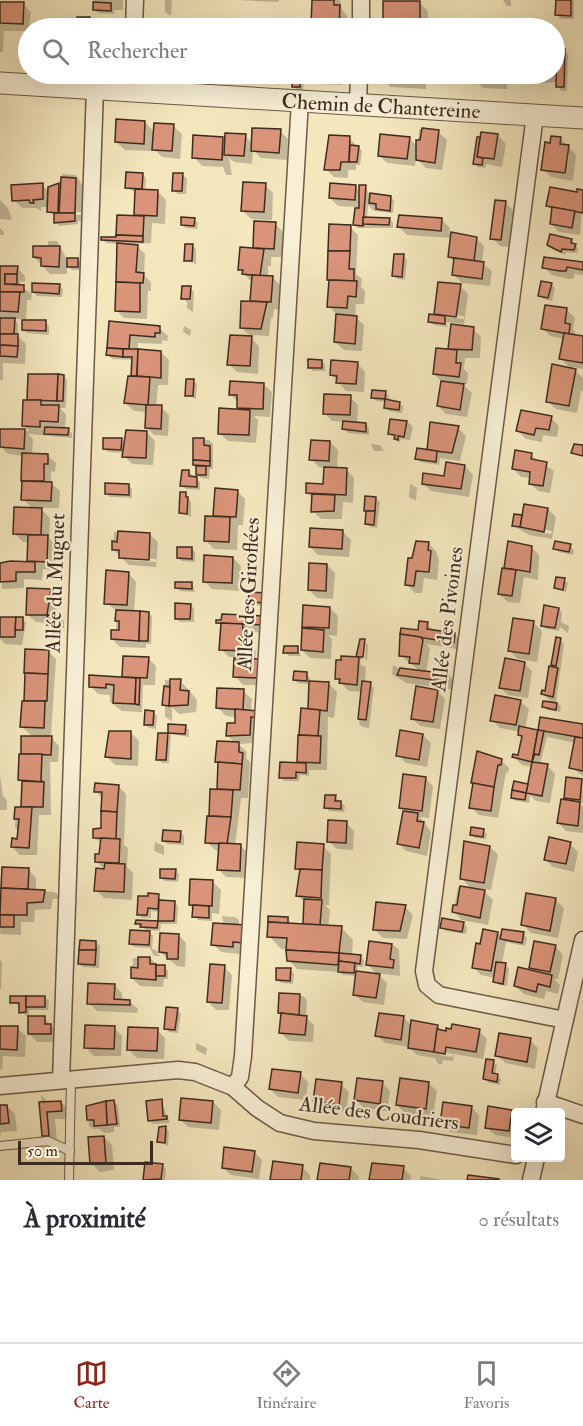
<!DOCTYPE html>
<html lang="fr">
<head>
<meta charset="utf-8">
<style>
	:root { --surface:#fff; --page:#f7f7f7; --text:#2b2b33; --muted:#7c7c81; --line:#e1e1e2; --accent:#8f2418 }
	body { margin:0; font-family:"IM FELL Double Pica",serif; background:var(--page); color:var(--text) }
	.controls { position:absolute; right:18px; bottom:18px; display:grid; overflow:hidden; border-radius:6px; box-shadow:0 6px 24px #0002 }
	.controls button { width:54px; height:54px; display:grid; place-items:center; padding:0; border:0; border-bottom:2px solid var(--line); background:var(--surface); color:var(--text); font:30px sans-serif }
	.scale { position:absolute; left:18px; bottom:15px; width:135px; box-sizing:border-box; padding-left:6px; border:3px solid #3e2b1f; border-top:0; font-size:16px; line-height:21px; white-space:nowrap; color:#3e2b1f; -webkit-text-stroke:4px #f8efd5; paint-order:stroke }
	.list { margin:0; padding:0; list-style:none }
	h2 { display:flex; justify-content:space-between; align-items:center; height:78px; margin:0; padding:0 24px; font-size:26px }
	h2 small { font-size:20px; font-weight:400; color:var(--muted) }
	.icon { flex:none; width:33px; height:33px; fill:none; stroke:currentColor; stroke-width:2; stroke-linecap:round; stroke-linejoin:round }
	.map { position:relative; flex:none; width:583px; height:1180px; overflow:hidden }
	.search { position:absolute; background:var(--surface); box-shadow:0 6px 24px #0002; left:18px; right:18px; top:18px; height:66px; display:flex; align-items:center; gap:15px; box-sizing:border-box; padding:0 21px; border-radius:33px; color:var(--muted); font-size:22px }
	.sheet { height:162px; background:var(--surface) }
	nav { display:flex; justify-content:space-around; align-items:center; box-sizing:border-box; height:84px; border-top:2px solid var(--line); background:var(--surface); font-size:16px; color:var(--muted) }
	nav a { display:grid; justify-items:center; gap:3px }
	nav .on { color:var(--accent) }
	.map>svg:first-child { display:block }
	.shadow { fill:#0003; fill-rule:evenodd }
	.building { fill:#da947a; stroke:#3e2b1f; stroke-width:1.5 }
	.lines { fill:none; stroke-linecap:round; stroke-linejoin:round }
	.service-casing { stroke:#6c5a47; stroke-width:10 }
	.minor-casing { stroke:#6c5a47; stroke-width:19 }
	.tertiary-casing { stroke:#6c5a47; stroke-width:23 }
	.service { stroke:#f8efd5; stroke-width:8 }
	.minor { stroke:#f8efd5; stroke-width:16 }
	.tertiary { stroke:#f8efd5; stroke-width:21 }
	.labels { text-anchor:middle; stroke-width:4.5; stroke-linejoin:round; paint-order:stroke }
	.street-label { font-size:21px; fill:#3e2b1f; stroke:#f8efd5 }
</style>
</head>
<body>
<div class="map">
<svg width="583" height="1180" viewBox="0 0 583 1180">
	<rect width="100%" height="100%" fill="#f4e7be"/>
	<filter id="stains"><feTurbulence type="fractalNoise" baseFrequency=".00333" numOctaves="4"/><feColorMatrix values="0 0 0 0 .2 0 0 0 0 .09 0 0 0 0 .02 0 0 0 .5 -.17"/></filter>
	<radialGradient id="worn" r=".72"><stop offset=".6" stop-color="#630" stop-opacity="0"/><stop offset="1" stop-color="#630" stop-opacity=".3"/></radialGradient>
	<g class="shadow">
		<polygon points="93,0 123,0 123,10 114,10 114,14 98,13 94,9"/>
		<polygon points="165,0 172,0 171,16 165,12"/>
		<polygon points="235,0 279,0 278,2"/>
		<polygon points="314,0 340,0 342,10 347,15 347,28 317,28 313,25"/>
		<polygon points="503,0 511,0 511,6 507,6"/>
		<polygon points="557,0 574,0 574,19 561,19 557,15"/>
		<polygon points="420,3 428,11 428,28 390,28 384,23"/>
		<polygon points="0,4 23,4 31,12 28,31 4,31 3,52 0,52"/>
		<polygon points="78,18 89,18 93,22 92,28 78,28"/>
		<polygon points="554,32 558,35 558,46 554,46"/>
		<polygon points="564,50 568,54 567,91 561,91 557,82 507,84 507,89 483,88 475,80 475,74 464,74 554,74 554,56 558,59"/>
		<polygon points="294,74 304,76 303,90 297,90 293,86"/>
		<polygon points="310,74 342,74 342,85 318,84"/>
		<polygon points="383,74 454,74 446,74 445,84 426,84 426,89 391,87 383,79"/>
		<polygon points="145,122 155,133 173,126 182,134 180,159 162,157 152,147 152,151 125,150 116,142"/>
		<polygon points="419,129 438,132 447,140 442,170 426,168 416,158 415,166 387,163 379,155 409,138 418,147"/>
		<polygon points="280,131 288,139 287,160 261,158 253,150 252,164 234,162 229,158 232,175 226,175 223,167 202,166 194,157 222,138 226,143 245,136 253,144"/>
		<polygon points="498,136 506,144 502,167 486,164 485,168 478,167 475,164 480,139 481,141"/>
		<polygon points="349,138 362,151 360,165 356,165 356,170 348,170 348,178 334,177 326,169"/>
		<polygon points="560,138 576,155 573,181 551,177 543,169 551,144"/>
		<path d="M62 174 76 175 84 188 83 221H78V224L59 226 56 222V216L49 212V207H41V211L36 208H22L14 200 42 185 49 192 58 185 62 188ZM67 212H82V215H67Z"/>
		<polygon points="142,174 146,178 145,191 158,192 166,200 165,224 152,223 151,243 135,244 145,254 144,275 151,282 151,291 148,291 147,319 124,318 116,310 118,244 106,243 102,239 121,238 135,217 136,192 127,188"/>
		<polygon points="183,175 187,179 186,194 178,194 174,190"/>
		<polygon points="265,185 273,193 272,220 251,219 243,211"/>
		<polygon points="355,186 360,192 365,186 369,194 391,197 394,201 393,213 374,211 368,205 367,219 390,219 393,223 393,228 358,228 355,225 356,207 338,206 330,198"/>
		<polygon points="551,189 583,192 580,235 559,232 551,224 553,211 547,206"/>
		<polygon points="0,200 8,208 12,220 0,219"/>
		<polygon points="506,203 514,211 509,247 500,246 492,238"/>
		<polygon points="194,219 198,223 197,229 186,228 182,225"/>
		<polygon points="442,220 450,228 449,233 476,238 484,246 482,263 492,271 490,286 462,283 453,274 455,263 449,257 451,238 407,235 399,227"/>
		<polygon points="256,223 275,224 283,232 282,257 271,257 271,266 268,266 268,277 272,277 281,286 279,310 274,309 273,318 271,318 269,336 249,335 241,327 251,303 253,283 240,270 255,249"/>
		<polygon points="350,227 358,235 356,274 362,279 361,287 365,291 364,304 356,304 355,317 364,325 362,351 344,350 335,342 337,315 329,306"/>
		<polygon points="0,228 4,232 4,235 0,235"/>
		<polygon points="551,235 572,241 578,249 577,253 566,252 565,255 552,249 548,245"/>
		<polygon points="48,241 57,241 67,259 78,260 81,264 81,270 72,270 67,265 67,274 50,274 34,257 48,248"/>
		<polygon points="192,246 196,249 196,264 186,260"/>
		<polygon points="403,256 407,260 405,280 398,279 394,276"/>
		<polygon points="583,264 583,275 574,274 574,278 569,279 552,275 544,267"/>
		<polygon points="0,267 17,268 25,276 25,282 20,281 20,286 32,294 31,300 27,300 26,321 45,322 49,326 49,335 27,333 23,330 24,319 14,319 18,324 18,336 26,344 25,364 3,363 3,380 0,380"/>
		<path d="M439 283 460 286 468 294 464 324 444 322 448 327 434 325 430 322 435 316ZM441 314 464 316V319L445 317Z"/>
		<polygon points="551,284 555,288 552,301 543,299 540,296"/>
		<polygon points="59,286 63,289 62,297 37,296 33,292"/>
		<polygon points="190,288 194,292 193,312 187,308 187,302 183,298"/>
		<polygon points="567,310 575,318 573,329 577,337 583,338 583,369 572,367 583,378 583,392 581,390 577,413 556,409 547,401 571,369 561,359 564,339 550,336 542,328"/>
		<polygon points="110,323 159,328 168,336 167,341 162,340 162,344 138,343 137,351 161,352 169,360 168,385 158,385 156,407 161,407 169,415 168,436 154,435 146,427 147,412 134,411 125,403 134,378 132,375 133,360 112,359 108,355"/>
		<polygon points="184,326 191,330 190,336 183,332"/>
		<polygon points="452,326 473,329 481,337 480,358 465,358 464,369 468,373 467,384 462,384 472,393 467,417 446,414 438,406 442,382 434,374 449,351"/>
		<polygon points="251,338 259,346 258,374 237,372 229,364"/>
		<polygon points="322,361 325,365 325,371 313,371 309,367"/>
		<polygon points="357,363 365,372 364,392 346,391 332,375"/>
		<polygon points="29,375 63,376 67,380 66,404 65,408 60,408 66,415 65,429 72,433 72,438 28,434 33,439 32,455 47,455 56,463 55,472 51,471 51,483 60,491 59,508 40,508 50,518 49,538 55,545 55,570 43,569 42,580 24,579 24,588 2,589 0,564 28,563 29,542 23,542 14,533 33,509 23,499 23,456 8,454 0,446 1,430 29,431 24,426"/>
		<polygon points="193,381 197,384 196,399 187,395"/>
		<polygon points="263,384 272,392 270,417 254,416 258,420 256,443 228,441 219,433 242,411 238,407 238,402 230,394"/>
		<polygon points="385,392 389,396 388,401 399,403 403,407 402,413 389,411 385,407 386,402 376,401 373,398"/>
		<polygon points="350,397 358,405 357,423 366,424 369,428 369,435 348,433 344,429 345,422 332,421 324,413"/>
		<polygon points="551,418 559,426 557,437 543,435 542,442 526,439 518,431"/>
		<polygon points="392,420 409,423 413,427 410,440 401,439 399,443 390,433"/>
		<polygon points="458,428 466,436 460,461 440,458 439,465 420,462 417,459"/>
		<polygon points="147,433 155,441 153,465 132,464 124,456 124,453 108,452 104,448 121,440 125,444"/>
		<polygon points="195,439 209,440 213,444 213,469 210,469 209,479 201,478 197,475"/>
		<polygon points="330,442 338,450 337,469 346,469 354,478 353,503 343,502 342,519 321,519 313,511 313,499 307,493 325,485 325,468 319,467 311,459"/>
		<polygon points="371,444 380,445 384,451 374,451"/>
		<polygon points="531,455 554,471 550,493 538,491 530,483 531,478 521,477 513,469"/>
		<polygon points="465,466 473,475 469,497 431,491 423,483 445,478"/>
		<polygon points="189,472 200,482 200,490 186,489 182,486"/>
		<polygon points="410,484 417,488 416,501 409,497"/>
		<polygon points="128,485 132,489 132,498 110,497 106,493"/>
		<polygon points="216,490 237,491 245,499 243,525 238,525 237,550 214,549 206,541 214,518"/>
		<polygon points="185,494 191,502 191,517 181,513"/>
		<polygon points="376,499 380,502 377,528 370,527 366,524"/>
		<path d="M548 509 556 517 552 539 529 535 514 526 515 515 523 517ZM529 527 552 531 551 534 529 530Z"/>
		<path d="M114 532 149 534 158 542 156 567 129 565 113 549ZM124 557 156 559V562L127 560Z"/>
		<polygon points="343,532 351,540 349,557 318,555 310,547"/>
		<polygon points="428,543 436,551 439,560 437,580 424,578 422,593 415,593 407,585 413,560"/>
		<polygon points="510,543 531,547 539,555 538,580 524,577 520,603 508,602 499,594"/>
		<polygon points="570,546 574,550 573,555 559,552 555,549"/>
		<polygon points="192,549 195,552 195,562 182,561 178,558"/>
		<polygon points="233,558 241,566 239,591 212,589 204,581"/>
		<polygon points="327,565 335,573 333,599 317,598 309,590"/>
		<polygon points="128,573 136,582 134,612 149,613 152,617 151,644 146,644 146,648 120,647 112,639 119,631 116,629 117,611 106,603"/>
		<polygon points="564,580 568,583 566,592 556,588"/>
		<polygon points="192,584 195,592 180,591 177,587"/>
		<polygon points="51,590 59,598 55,617 64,621 64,628 52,628 48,623 36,622 27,614"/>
		<polygon points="251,594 268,606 254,605 250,602"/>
		<polygon points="191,605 194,609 194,622 180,622 176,618"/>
		<polygon points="330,608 338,616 337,636 328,635 332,639 331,659 310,658 302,650 308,630 304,626"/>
		<polygon points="559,609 562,613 561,622 569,626 568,633 560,627 559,631 546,629 542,625"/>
		<polygon points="223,616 263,618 271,633 251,632 250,644 256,651 255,661 265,685 243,685 235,676 235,657 229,657 221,649"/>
		<polygon points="0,619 23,619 26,623 22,645 5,644 0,639"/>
		<polygon points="534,623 542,631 537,662 518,659 510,651"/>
		<polygon points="427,624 435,632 455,635 463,643 462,650 427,644 430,649 426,673 448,675 456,683 455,690 406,683 392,674 393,665 402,670 421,672 400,655"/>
		<polygon points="557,639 564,643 556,702 561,706 560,712 547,710 544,706 545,700 550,701 543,694 546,692"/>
		<polygon points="366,643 368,645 367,660 365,660"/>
		<polygon points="363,644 362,660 360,660 361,665 366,667 365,683 374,687 369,728 363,727 359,724 362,692 349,691 336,678 343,658 360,659 358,656"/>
		<polygon points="297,648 301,656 289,656 285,652"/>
		<polygon points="48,651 56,659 51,735 49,735 59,746 58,762 50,762 51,815 39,815 37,855 20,855 12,847 19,840 18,831 15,827 16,809 22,809 23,783 19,779 33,737 22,727 25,702"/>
		<polygon points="125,658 148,658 156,666 155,685 143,685 142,712 122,711 110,702 110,695 98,694 90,686 124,678"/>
		<polygon points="524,663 532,671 528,698 508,695 500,687"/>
		<polygon points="306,674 310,678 310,683 329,684 337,692 334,718 328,717 327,770 309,770 309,776 300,775 299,781 284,781 281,777 301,764 298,761 302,710 309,710 310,684 298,683 295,680"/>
		<polygon points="165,680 180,681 188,689 197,700 196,712 179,714 172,707 172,721 165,717"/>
		<polygon points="243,691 252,699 251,712 258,712 257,743 238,744 247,752 246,758 250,762 248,798 241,798 235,846 241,846 249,854 247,878 226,877 218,869 220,851 215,850 207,842 212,791 218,791 218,743 236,744 228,736 236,725 237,717 226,716 218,708"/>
		<polygon points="437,691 445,699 440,729 420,726 412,718"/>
		<polygon points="520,701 529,709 525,729 538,731 583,726 583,776 571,767 576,743 547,737 540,764 547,765 555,774 550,803 536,801 530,795 529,803 516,801 512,797 529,785 532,767 522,765 514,757 519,756 523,738 520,732 500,728 492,720"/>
		<polygon points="153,712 157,716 156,729 149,728 145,725"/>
		<polygon points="170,726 185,727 189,730 189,737 171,734 169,763 162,763 158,759 167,735 169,737"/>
		<polygon points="131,733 139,741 138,766 115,765 107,757"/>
		<polygon points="423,735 431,743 427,767 406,763 398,755"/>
		<polygon points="501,760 509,768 508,773 506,772 498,818 479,815 471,807"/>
		<polygon points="0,776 3,796 7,801 7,810 0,810"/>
		<polygon points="425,778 433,786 429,818 420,817 431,832 427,856 406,851 398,843 404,811 401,807"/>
		<polygon points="582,781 583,803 578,802 583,807 583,833 566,831 558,823 570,802 565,797"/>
		<polygon points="118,786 126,794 124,845 128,848 127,867 133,873 132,900 104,898 96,890 105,870 96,861 101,855 102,844 94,837 102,829 103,799 95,791"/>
		<polygon points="335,797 345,806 344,812 329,811 325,807"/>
		<polygon points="346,823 354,831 353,850 337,849 328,841"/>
		<polygon points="483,831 487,834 486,839 475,838 471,834"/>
		<polygon points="180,832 184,836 184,845 167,844 163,841"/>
		<polygon points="155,842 164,846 164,855 154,851"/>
		<polygon points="570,844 578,852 574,872 553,867 545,859"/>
		<polygon points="323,846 331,854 329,905 325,905 330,910 328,927 341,927 353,940 352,956 360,957 364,960 363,967 358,966 357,972 378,975 368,965 371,943 395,946 399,950 400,976 377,973 387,983 384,1005 363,1002 354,994 357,976 343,975 340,972 297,969 289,960 288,949 281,949 269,936 269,917 287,918 291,925 308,926 306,903 298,896 301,872 297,868"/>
		<polygon points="490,847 498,855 491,890 482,889 493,900 488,925 462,920 454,912 458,907 455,904 458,887 472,889 462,879 461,869 466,853"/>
		<polygon points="4,868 28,869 36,878 36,891 54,892 58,895 58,899 53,899 51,909 35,910 34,922 21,922 21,935 0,934"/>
		<polygon points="175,871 179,874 178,882 165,881 161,878"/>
		<polygon points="213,882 221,890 219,914 212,913 212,921 198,920 190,905"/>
		<polygon points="528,895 556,900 564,908 558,938 531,933 523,924"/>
		<polygon points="158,896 162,901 174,902 178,906 177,924 161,924 160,931 147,930 153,936 152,949 156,950 160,956 154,956 150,948 134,947 130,943 148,932 137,921 159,922 159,912 151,911 151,918 142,918 138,914"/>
		<polygon points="405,907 413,915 407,939 383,938 375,930"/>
		<polygon points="222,916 235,917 239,920 239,926 253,950 241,949 240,954 221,952 213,944 224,925"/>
		<polygon points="463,923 467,927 466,934 446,931 442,927"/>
		<polygon points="498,933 502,937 523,934 527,938 525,946 506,942 502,964 509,968 507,986 499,985 495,978 481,975 473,967"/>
		<polygon points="178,935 186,943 185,967 177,966 160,952"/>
		<polygon points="96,942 100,946 99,968 83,967 79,964"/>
		<polygon points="555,946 563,955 558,979 554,979 560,985 558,994 546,991 544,999 524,994 515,986 537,973 531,968"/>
		<polygon points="133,958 150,958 158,966 165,967 168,971 168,979 164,979 163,987 140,986 132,978"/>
		<polygon points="0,960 2,962 1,989 0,989"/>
		<polygon points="224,967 232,975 229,1010 216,1010 208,1002"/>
		<polygon points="290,970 294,974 293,984 281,983 277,979"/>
		<polygon points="114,985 122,993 122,1001 129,1001 138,1009 137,1013 97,1011 89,1003"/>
		<polygon points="281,994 303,996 307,1000 306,1018 314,1025 313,1042 289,1041 281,1033"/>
		<polygon points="45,997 49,1001 48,1010 29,1010 29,1017 20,1012 20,1006 12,1002"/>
		<polygon points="177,1010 181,1014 178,1033 169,1032 166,1028"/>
		<polygon points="44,1018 58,1034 59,1042 37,1042 29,1034"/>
		<path d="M404 1018 412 1026H437L443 1032 479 1031 487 1039 483 1059 454 1054 453 1061 443 1060 442 1064H438L435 1058 417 1055 409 1047 385 1043 377 1035ZM436 1051 453 1054 452 1057 440 1055Z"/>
		<polygon points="0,1027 17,1028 26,1036 25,1057 3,1056 2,1070 0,1069"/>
		<polygon points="114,1028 122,1036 121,1056 94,1056 86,1048"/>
		<polygon points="157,1030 165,1038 164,1059 137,1058 129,1050"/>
		<polygon points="530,1040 538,1048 535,1069 505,1063 497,1055"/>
		<polygon points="196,1043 207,1048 206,1055 196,1050"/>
		<polygon points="493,1062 497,1065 495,1075 501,1079 500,1085 489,1083 485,1079"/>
		<polygon points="300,1074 308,1082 306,1100 278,1097 270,1089"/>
		<polygon points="382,1083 390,1091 387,1111 364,1108 356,1100"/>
		<polygon points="428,1083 437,1091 433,1117 405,1113 397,1105"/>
		<polygon points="341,1084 349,1092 346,1112 323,1109 314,1101"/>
		<polygon points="41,1095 45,1099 46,1103 61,1102 69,1110 70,1119 55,1119 57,1143 52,1144 44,1136"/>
		<polygon points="161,1101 170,1123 153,1124 149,1120"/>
		<polygon points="114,1102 118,1106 120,1127 114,1127 114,1132 104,1133 99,1129 93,1129 89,1126 88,1107"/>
		<polygon points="213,1102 221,1110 219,1130 188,1127 180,1119"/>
		<polygon points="7,1106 15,1114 17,1131 1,1132 0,1138 0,1107"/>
		<polygon points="471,1107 479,1115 477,1135 450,1132 442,1124"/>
		<polygon points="512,1111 516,1115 516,1138 495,1135 486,1127"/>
		<polygon points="166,1128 169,1132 168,1146 159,1141"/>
		<polygon points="104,1137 112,1145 114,1170 100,1172 92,1164"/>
		<polygon points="254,1152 262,1160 259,1179 231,1175 223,1167"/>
		<polygon points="146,1164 162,1165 166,1169 165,1180 145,1180"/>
		<polygon points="302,1167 310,1175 310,1180 272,1180"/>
		<polygon points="351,1168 359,1177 358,1180 318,1180"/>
		<polygon points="403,1168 411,1176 411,1180 371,1180"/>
		<polygon points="420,1176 442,1180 420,1180"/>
	</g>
	<g class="building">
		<polygon points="312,0 334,0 334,5 340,5 339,27 311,26"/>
		<polygon points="556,0 571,0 571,16 555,15"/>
		<polygon points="383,1 420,1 420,24 383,23"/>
		<polygon points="0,2 24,2 23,24 0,23"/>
		<polygon points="93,2 111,3 111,11 93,10"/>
		<polygon points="77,17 90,17 89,28 77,28"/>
		<polygon points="557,49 565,49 564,87 556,87"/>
		<polygon points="293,74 300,74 300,87 292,87"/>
		<polygon points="381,74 419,74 418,81 381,80"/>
		<polygon points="473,74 500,74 500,81 473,80"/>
		<polygon points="116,119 145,121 144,144 115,142"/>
		<polygon points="154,123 174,124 172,151 152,150"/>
		<polygon points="252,128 281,129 279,153 251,151"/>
		<polygon points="422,128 439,130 435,163 416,160 416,140 420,140"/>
		<polygon points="481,132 498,134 494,159 477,157"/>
		<polygon points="225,133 246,134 244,156 224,155"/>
		<polygon points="380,134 410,137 407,159 378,156"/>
		<polygon points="193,135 223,137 222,160 192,158"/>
		<polygon points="329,135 350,136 349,162 341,162 340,170 324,170"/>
		<polygon points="551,136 561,137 560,144 569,145 565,173 541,170 545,142 550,143"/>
		<polygon points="477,137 480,137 477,157 483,158 482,165 473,164"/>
		<polygon points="350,145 359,146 357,162 349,162"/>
		<polygon points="126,172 143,173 142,189 125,188"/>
		<polygon points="173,173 183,173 182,191 172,191"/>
		<polygon points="61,177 76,178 75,213 59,213"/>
		<polygon points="243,182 266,183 264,212 241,211"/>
		<polygon points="43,183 43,199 33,200 34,203 30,203 29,200 12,201 11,185"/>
		<polygon points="59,183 58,213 47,212 48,187"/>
		<polygon points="330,183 356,185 355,200 329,198"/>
		<polygon points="359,185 366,185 363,226 353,225 355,208 359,208"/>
		<polygon points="550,187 577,192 577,189 583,190 583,213 546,206"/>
		<polygon points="135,189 158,190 157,216 134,215"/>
		<polygon points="370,193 391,196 390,211 376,209 376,204 369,203"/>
		<polygon points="495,200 506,201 501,240 490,239"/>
		<polygon points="552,207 575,211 572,228 550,224"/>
		<polygon points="54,213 75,213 75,221 54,223"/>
		<polygon points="117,215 144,216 143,236 116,235"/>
		<polygon points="399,215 442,218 441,231 397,227"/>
		<polygon points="181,217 195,218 194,226 181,225"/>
		<polygon points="363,217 390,218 389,225 363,224"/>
		<polygon points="254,221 276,222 274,249 253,248"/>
		<polygon points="329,224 351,225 350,251 328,251"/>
		<polygon points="451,232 477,237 474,261 448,257"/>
		<polygon points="550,234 572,239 571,243 576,244 574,250 562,249 561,252 547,245"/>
		<polygon points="116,235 143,236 143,242 101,240 101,237 116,237"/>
		<polygon points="117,243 138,245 136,272 144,273 143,283 116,282"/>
		<polygon points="185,244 193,244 192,261 184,261"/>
		<polygon points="33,246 60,246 59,267 41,266 41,258 33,257"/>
		<polygon points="240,247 264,249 260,276 242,274 243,270 238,270"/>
		<polygon points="328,251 350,251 349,269 354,269 354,281 327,280"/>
		<polygon points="394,254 404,254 402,277 392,276"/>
		<polygon points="544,257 583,262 583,270 567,267 566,271 560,271 542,268"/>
		<rect x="67" y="258" width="11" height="9"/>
		<polygon points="454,258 484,262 482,279 452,275"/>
		<polygon points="0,266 18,266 17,274 5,274 5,284 24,285 24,292 0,292"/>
		<rect x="5" y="274" width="12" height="10"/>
		<polygon points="252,275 273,276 271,302 250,301"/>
		<polygon points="329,280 357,281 356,297 348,296 347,308 327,307"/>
		<polygon points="541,281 552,283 548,298 538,296"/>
		<polygon points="116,282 140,283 140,312 115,311"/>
		<polygon points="438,282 461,284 456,317 434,314"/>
		<polygon points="32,283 60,284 59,294 32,292"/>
		<polygon points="182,286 191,286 190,299 181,299"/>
		<polygon points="0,292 20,292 18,312 0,311"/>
		<polygon points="241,301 267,302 261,329 240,328"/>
		<polygon points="545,305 567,308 565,323 570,324 569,334 541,329"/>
		<polygon points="336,314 357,316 355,344 334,342"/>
		<polygon points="429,314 445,316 445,324 428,322"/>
		<polygon points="0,318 15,318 14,334 0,334"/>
		<polygon points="22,320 46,320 46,331 22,330"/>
		<polygon points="109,321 160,326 160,333 155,333 155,337 130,335 129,349 107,348"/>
		<polygon points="451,324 474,327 472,350 448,349"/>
		<polygon points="564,333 583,336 583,363 559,359"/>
		<polygon points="0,334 18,334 18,346 0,345"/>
		<polygon points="230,335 252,336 250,366 227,365"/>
		<polygon points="0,345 18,346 17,357 0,356"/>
		<polygon points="107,348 123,349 123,357 106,355"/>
		<polygon points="436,348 457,350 456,363 461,363 459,377 433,374"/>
		<polygon points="123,349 138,349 137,376 131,376 132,357 123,357"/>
		<polygon points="138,349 161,351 161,378 137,376"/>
		<polygon points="308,359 322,360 322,368 308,368"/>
		<polygon points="331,360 358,362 356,384 336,383 337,376 330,375"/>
		<polygon points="552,364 576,369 569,406 546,402"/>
		<polygon points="28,374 58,374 57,401 27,400"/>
		<polygon points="58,374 64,375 63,401 57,401"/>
		<polygon points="128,376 150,377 148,405 124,403"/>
		<polygon points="186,379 194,379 193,396 185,396"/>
		<polygon points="230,381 264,383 263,409 237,408 237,395 229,395"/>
		<polygon points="441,381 464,384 460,410 437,406"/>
		<polygon points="372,390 386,391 385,399 371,398"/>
		<polygon points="324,394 351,395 350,415 323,414"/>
		<polygon points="385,399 400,402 399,410 384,408"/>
		<polygon points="23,400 41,400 41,405 59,405 58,422 40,421 40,427 22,426"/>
		<polygon points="146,405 162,405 161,429 145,428"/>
		<polygon points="219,408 250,410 249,435 218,434"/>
		<polygon points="521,410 552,416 549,430 536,428 534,435 516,431"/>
		<polygon points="390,419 407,421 404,437 398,436 398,440 394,439 395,435 388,434"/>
		<polygon points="343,421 366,423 366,432 342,429"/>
		<polygon points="430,422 459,426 452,453 427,450"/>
		<polygon points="45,427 69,428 68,435 44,434"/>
		<polygon points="0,429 25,429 24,449 0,447"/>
		<polygon points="126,430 147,431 146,458 122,457"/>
		<polygon points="103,438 122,438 121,450 103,449"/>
		<polygon points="193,438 204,438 204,445 210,446 210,461 193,460"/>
		<polygon points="311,440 330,441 329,461 309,460"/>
		<polygon points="574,444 583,445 583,456 571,453"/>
		<polygon points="417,448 437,451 436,462 415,459"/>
		<polygon points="515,450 532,453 531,459 547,462 543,486 529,484 530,472 512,469"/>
		<polygon points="22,453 48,454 48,464 44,464 44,481 21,481"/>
		<polygon points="193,460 210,461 210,466 193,465"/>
		<polygon points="446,462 465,465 461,489 422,484 423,473 444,476"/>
		<rect x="196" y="466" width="10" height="9"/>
		<polygon points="324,467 347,468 346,495 306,493 306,483 323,484"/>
		<polygon points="182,470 189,470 189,476 197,477 197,487 180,486"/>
		<polygon points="22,481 52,482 51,501 21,500"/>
		<polygon points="105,483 129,484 129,495 105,494"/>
		<polygon points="215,488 238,490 236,517 213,516"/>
		<polygon points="180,492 186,492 186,497 188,497 187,514 179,513"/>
		<polygon points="312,494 335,495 334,511 311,512"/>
		<polygon points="365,496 376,497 375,511 364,511"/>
		<polygon points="524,504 548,508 544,532 520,527"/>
		<polygon points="14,507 42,508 41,535 13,534"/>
		<polygon points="366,511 375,511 374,525 365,524"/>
		<polygon points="514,514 522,515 520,527 512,526"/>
		<polygon points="205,516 230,517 229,542 204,541"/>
		<polygon points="310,528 343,530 342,549 309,547"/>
		<polygon points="118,531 150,533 149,560 119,558 119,550 112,550 112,541 117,542"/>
		<polygon points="28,535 48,535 47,562 27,561"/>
		<polygon points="416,541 429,542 428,550 431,551 429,572 416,571 414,586 405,585 408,558 412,558"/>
		<polygon points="508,541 532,546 530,572 504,568"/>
		<polygon points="555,541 571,544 569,552 553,549"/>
		<polygon points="177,547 192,547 192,559 177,558"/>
		<polygon points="204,555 233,557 232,583 203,582"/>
		<polygon points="10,561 35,562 35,572 16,572 16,581 0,582 0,563"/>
		<polygon points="309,563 327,564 326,591 308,590"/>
		<polygon points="502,568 516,570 512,596 498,594"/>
		<polygon points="106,570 129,572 127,605 104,604"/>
		<polygon points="556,577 565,578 563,590 554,588"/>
		<polygon points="175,582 192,582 192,589 175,588"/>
		<polygon points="27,588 51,589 47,615 26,615"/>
		<polygon points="249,592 265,593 265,603 248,602"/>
		<polygon points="175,603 191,604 190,619 175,619"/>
		<polygon points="303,605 330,607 329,628 302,627"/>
		<polygon points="544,605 559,608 555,628 541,626"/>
		<polygon points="116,610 140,611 139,641 111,639 111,630 119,630 119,621 115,621"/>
		<polygon points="140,611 149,612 148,641 139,641"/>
		<polygon points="222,614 264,616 263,625 216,623 216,620 221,620"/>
		<polygon points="47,615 61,616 61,625 47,625"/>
		<polygon points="0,617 16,617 15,637 0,637"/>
		<polygon points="16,617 23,617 23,630 15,630"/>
		<polygon points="513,618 534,621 529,654 508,651"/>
		<polygon points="419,621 428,622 427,629 455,633 454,643 400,634 401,628 418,630"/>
		<polygon points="221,623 243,624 242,641 249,641 248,651 219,650"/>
		<polygon points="302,628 324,630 323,652 301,650"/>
		<polygon points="400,634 421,637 423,640 419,664 409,663 410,657 399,656"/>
		<polygon points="556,637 561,638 556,666 551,665"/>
		<polygon points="360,639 365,639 363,657 356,657"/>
		<polygon points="284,646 298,646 298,653 283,653"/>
		<polygon points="25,649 49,650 48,674 24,673"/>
		<polygon points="123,656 149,657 147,678 122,677"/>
		<polygon points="341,656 359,657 357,685 339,683 340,679 335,679 336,660 341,660"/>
		<polygon points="234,658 259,659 258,678 233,677"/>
		<polygon points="505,658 525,662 520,691 499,688"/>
		<polygon points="549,666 558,668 553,697 541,694 542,690 545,691"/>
		<polygon points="400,668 449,674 448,682 397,675"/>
		<polygon points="294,671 307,672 307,681 293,680"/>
		<polygon points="25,673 48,674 47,701 24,701"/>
		<polygon points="89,675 136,678 135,704 113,703 114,685 106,684 106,688 89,687"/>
		<polygon points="136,678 140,678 139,705 135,704"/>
		<polygon points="170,679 181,679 180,690 189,691 188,705 169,706"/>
		<polygon points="309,681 329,682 327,711 308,709"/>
		<polygon points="362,681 371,682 366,720 358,719"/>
		<polygon points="164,686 170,687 169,706 162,705"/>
		<polygon points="416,686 438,690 433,722 411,719"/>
		<polygon points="217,688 244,689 243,710 216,708"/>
		<polygon points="495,695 521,700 516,725 490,721"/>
		<polygon points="22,701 45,701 44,728 20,727"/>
		<polygon points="543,701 557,703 556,710 542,707"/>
		<polygon points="301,708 320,710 318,736 299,735"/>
		<polygon points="235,709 259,711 258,718 251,717 250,735 226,736 227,723 235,723"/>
		<polygon points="145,710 154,711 153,725 144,725"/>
		<polygon points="540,717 583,724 583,738 538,730"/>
		<polygon points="168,724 186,725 185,734 168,733"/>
		<polygon points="519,726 538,730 532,762 512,757 513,754 518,755 522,736 518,735"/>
		<polygon points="400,730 423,734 419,760 396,756"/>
		<polygon points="538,730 544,731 539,755 535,754 532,762"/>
		<polygon points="109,731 131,731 131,759 105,757"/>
		<polygon points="158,733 168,733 166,760 156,760"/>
		<polygon points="298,735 321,736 320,763 297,762"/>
		<polygon points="21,736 52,736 51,755 21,754"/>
		<polygon points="575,737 583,738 583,771 569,768"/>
		<polygon points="217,741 239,742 239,752 243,753 242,764 215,762"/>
		<polygon points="477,751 502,759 501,765 498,765 494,787 471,783"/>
		<polygon points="19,754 42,754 41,781 44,782 18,780"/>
		<polygon points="218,762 242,764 240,790 217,789"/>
		<polygon points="280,762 306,763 306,773 296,772 296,778 279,778"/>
		<polygon points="532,762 548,764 542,796 526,793"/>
		<polygon points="403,774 426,777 422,811 399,808"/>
		<polygon points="566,777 582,779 580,800 564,798"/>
		<polygon points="22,781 44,782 43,807 21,807"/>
		<polygon points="514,781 528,784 526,793 512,790"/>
		<polygon points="95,783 119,785 117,812 101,811 102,792 94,792"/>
		<polygon points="473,783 494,787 491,811 469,808"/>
		<polygon points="210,789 233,790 231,817 209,816"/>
		<polygon points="512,790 526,793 525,800 511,798"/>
		<polygon points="325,795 336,795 335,801 341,801 341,809 324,808"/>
		<polygon points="561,799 580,802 578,826 557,823"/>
		<polygon points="15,807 32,807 29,848 11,847 12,838 17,839 19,819 14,819"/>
		<polygon points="101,811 117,812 116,839 93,838 93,829 101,828"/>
		<polygon points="403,811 418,813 417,821 424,822 419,848 397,844"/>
		<polygon points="207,816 231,817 227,844 205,843"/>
		<polygon points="328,820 347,821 346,843 327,842"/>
		<polygon points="471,827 484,829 483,837 470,835"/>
		<polygon points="163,830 181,831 180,842 162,841"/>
		<polygon points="549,837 571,842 566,864 544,860"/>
		<polygon points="101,838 120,839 119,863 95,862 95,854 99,854"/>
		<polygon points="464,841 490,846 484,883 460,879"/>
		<polygon points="297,842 324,844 322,870 295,869"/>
		<polygon points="219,843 241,844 240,871 217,870"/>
		<polygon points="105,863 125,864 124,892 94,891 96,868 104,869"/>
		<polygon points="2,867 29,868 28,889 1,888"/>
		<polygon points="160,869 176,869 175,879 160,878"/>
		<polygon points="300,869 322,870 321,898 296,896"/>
		<polygon points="190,879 213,880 212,906 189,905"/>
		<polygon points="460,886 485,890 480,918 452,912 453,905 457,905"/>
		<polygon points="1,888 45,890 43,902 27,903 27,915 0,915"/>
		<polygon points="148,893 159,894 158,909 148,908 147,915 137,915 138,896 148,896"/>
		<polygon points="526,893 556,898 550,931 521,925"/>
		<polygon points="304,899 322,900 320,925 303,924"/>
		<polygon points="159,900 175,901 174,921 158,921"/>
		<polygon points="376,902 406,905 400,931 373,930"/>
		<polygon points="193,905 209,906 209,918 192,917"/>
		<rect x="0" y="915" width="14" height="12"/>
		<polygon points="268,916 288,917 288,923 268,922"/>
		<polygon points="442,918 464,922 462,932 440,928"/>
		<polygon points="136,920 158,921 157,928 140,927 141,924 135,924"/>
		<polygon points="268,922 342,926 339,953 286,950 287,938 267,937"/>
		<polygon points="213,923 246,925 245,943 233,942 233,947 211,945"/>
		<polygon points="483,929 498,932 491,971 472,968 476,943 480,944"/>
		<polygon points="502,929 524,932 522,943 500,939"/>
		<polygon points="130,930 150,931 149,945 129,944"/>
		<polygon points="160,933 179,934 178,959 167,959 167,953 159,952"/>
		<polygon points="80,940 96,941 96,950 79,950"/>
		<polygon points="369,941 392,944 390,959 394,960 393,968 366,965"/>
		<polygon points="534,941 556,945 550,972 529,968"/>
		<polygon points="79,950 96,950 95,965 78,964"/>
		<polygon points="286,950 339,953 338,965 287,961"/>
		<polygon points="339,953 361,955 360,964 339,961"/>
		<polygon points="138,957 150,957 150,964 156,964 156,980 131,978 131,967 138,968"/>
		<polygon points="339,961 355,963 354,973 338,972"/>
		<polygon points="496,962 506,963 503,984 493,982"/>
		<polygon points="210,964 225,965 222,1003 207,1002"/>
		<rect x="156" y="965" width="9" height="11"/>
		<polygon points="518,967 552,975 550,987 538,984 536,992 514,986"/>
		<polygon points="276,968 291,968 290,981 276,980"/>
		<polygon points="356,971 380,974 376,998 353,995"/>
		<polygon points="88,983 115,984 114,999 130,1000 130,1005 87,1004"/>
		<polygon points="279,993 300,994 299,1015 278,1013"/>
		<polygon points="10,996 26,996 26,1012 19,1013 19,1003 10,1003"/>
		<rect x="26" y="996" width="19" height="11"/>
		<polygon points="166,1007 178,1008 175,1030 164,1029"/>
		<polygon points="281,1013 307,1016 305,1035 279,1033"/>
		<polygon points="379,1013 404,1016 401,1040 375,1036"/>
		<polygon points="28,1016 45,1016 45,1024 51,1024 51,1034 28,1034"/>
		<polygon points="411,1020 438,1025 434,1052 408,1048"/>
		<polygon points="452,1024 480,1029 476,1052 446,1047 445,1054 434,1052 437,1029 446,1031 446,1028 451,1029"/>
		<polygon points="85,1025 115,1026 114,1049 84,1048"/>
		<polygon points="0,1026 18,1026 17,1050 0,1049"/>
		<polygon points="128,1027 158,1028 157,1051 127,1050"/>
		<polygon points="499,1033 531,1038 527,1062 495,1056"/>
		<polygon points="486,1059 494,1060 492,1073 498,1074 497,1082 483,1079"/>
		<polygon points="272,1069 301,1072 298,1093 269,1089"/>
		<polygon points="357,1078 383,1081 380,1104 354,1100"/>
		<polygon points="400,1078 429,1082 426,1109 396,1105"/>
		<polygon points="316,1079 342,1082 339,1105 313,1101"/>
		<polygon points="181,1098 213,1101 211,1123 179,1120"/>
		<polygon points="162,1099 163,1116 167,1116 167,1119 148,1121 146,1101"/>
		<polygon points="114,1100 117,1124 107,1125 106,1101"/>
		<polygon points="61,1101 62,1111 47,1112 49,1136 42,1136 39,1102"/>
		<polygon points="106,1101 107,1125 94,1126 94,1120 87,1120 86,1106"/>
		<polygon points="443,1102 472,1106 469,1128 440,1124"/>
		<polygon points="0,1105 7,1105 9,1123 0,1124"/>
		<polygon points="488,1106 512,1110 509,1131 485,1128"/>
		<polygon points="166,1126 165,1143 157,1142 159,1127"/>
		<polygon points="104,1136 106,1163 90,1164 88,1137"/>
		<polygon points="224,1147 255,1151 252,1172 222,1168"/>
		<polygon points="273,1161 303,1165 301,1180 270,1180"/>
		<polygon points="145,1162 163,1164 161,1179 143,1180"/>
		<polygon points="320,1163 351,1167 349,1180 317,1180"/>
		<polygon points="372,1163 404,1166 402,1180 369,1180"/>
		<polygon points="468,1175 499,1179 499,1180 467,1180"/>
	</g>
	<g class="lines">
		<defs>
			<g id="service">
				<polyline points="0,1146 48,1141 70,1151"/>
				<polyline points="69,1180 71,1080"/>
			</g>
			<g id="minor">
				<polyline points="134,28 135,0"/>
				<polyline points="361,28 361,0"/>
				<polyline points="132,90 132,74"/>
				<polyline points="358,104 359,74"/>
				<polyline points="535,115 424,971 427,985 439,995 565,1020"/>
				<polyline points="61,1080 95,88"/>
				<polyline points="0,1086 178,1070 195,1072 233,1087 257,1108 280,1123 314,1131 419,1140 516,1155"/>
				<polyline points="233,1087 240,1077 243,1056 300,101"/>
				<polyline points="545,1102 583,1115"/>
				<polyline points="544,1112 583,940"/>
				<polyline points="531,1180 536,1158"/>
			</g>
			<polyline id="tertiary" points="0,83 583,118"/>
		</defs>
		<use href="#service" class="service-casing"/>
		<use href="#minor" class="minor-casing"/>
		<use href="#tertiary" class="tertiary-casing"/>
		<use href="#service" class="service"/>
		<use href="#minor" class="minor"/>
		<use href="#tertiary" class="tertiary"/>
	</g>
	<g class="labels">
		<g class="street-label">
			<text transform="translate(381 106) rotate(3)" y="7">Chemin de Chantereine</text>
			<text transform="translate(55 583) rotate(-88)" y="7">Allée du Muguet</text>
			<text transform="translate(248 594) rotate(-87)" y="7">Allée des Giroflées</text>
			<text transform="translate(447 619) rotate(-83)" y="7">Allée des Pivoines</text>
			<text transform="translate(379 1113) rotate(7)" y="7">Allée des Coudriers</text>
		</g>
	</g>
	<rect width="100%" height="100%" filter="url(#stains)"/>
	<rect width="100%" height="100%" fill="url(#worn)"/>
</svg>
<div class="controls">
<button><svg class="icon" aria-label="layers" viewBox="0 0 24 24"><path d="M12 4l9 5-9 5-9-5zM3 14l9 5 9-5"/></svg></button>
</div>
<div class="scale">50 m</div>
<div class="search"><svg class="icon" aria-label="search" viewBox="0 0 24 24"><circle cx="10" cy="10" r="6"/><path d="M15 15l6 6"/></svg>Rechercher</div>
</div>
<section class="sheet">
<h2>À proximité<small>0 résultats</small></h2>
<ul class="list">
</ul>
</section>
<nav>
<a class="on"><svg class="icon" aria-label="map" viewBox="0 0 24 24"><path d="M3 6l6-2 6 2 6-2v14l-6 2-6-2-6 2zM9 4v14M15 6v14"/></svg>Carte</a>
<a><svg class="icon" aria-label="directions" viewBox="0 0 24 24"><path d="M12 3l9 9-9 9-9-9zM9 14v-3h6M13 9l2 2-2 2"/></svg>Itinéraire</a>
<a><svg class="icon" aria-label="saved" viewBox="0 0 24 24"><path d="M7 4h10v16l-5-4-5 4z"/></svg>Favoris</a>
</nav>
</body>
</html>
